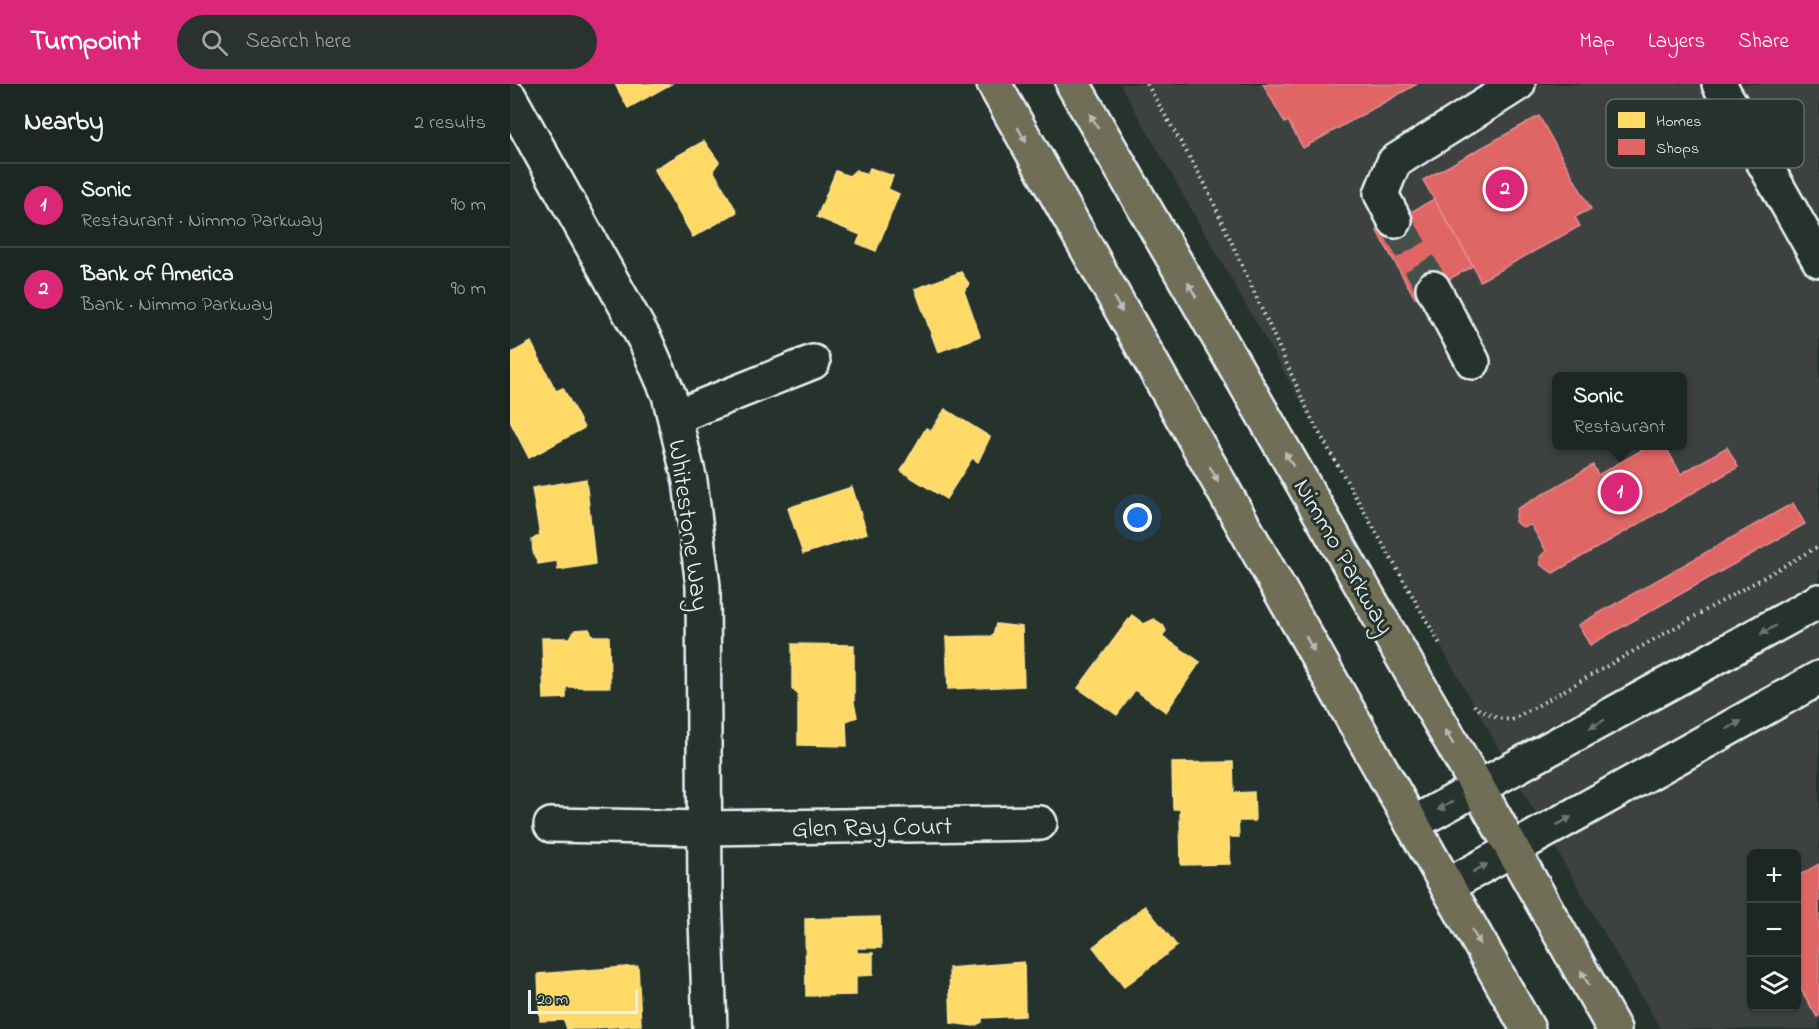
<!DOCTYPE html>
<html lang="en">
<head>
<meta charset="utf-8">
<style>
	:root { --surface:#1c2622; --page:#29322f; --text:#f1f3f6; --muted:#a0a5a5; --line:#3a4340; --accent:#db2777 }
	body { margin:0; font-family:"Indie Flower",sans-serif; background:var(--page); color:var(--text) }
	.controls { position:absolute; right:18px; bottom:18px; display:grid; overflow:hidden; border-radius:9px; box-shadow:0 2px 4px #0004 }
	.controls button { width:54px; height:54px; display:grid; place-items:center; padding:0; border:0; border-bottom:2px solid var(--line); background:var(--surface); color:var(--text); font:30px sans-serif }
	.scale { position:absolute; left:18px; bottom:15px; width:110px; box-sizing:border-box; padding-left:6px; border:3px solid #e8f1f8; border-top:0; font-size:16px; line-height:21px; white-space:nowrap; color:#e8f1f8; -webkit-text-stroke:4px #26332d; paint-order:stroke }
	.you { position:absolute; left:628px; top:434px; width:21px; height:21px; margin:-15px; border:4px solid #fff; border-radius:50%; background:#1a73e8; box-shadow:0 0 0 9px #1a73e833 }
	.badge { display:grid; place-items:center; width:39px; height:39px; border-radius:50%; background:var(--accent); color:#fff; font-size:20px; font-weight:700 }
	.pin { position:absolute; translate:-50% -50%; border:3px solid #fff; box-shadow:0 2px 6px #0006 }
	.popup { position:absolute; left:1042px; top:288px; width:135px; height:78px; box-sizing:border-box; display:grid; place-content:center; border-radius:9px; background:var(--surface); filter:drop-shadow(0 2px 4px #0005); font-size:20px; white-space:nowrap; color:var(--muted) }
	.popup b { font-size:22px; color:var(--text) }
	.popup::after { content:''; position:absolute; left:50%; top:100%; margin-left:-12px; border:12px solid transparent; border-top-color:var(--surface) }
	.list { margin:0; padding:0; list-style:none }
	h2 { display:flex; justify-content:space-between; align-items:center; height:78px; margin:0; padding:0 24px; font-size:26px }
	h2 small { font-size:20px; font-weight:400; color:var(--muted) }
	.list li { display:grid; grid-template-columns:39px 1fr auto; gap:18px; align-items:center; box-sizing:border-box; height:84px; padding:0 24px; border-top:2px solid var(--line) }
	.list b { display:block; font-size:22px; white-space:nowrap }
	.list p { margin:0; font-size:20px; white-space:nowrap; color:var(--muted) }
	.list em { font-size:20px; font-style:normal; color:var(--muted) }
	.icon { flex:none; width:33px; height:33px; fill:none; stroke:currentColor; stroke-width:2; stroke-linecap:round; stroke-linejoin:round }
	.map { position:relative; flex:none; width:1309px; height:945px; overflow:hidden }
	header { display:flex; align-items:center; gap:36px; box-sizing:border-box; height:84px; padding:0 30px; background:var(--accent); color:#fff }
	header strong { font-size:28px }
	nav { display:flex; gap:33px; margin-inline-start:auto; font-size:21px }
	.search { width:420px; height:54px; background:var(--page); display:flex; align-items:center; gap:15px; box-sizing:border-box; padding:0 21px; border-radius:33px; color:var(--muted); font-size:22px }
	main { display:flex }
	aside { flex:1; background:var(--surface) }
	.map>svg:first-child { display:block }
	.built { fill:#3c423f; fill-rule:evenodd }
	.homes { fill:#ffd966; stroke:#f8e092; stroke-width:1.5 }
	.shops { fill:#e06666; stroke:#e29092; stroke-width:1.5 }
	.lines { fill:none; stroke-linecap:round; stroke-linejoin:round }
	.minor-tunnel { stroke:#43504b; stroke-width:33; stroke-dasharray:33 16; stroke-linecap:butt }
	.minor-casing { stroke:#e8f1f8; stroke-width:38 }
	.major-casing { stroke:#e8f1f8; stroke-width:38 }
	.path { stroke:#e8f1f8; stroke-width:4; stroke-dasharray:1.5 4.5; stroke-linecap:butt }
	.minor { stroke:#26332d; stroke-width:33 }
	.major { stroke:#716e59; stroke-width:33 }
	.oneway { fill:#b8bdb8 }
	.oneway2 { fill:#6a7674 }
	.labels { text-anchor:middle; stroke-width:6; stroke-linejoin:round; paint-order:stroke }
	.street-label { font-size:26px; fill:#e8f1f8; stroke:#26332d }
	.key { fill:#26332d; stroke:#606c6a; stroke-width:1.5 }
	.key-label { font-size:16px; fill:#e8f1f8 }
</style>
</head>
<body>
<header>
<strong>Turnpoint</strong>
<div class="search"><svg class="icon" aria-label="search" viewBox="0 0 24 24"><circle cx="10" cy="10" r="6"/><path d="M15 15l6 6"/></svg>Search here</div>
<nav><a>Map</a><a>Layers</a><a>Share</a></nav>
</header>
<main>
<aside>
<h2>Nearby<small>2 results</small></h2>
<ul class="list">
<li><span class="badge">1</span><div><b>Sonic</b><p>Restaurant · Nimmo Parkway</p></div><em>90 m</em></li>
<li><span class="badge">2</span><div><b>Bank of America</b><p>Bank · Nimmo Parkway</p></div><em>90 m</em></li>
</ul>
</aside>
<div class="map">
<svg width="1309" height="945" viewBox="0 0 1309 945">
	<rect width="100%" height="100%" fill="#26332d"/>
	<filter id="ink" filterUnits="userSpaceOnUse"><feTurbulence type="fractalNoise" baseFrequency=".0167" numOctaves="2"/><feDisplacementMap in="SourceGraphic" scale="12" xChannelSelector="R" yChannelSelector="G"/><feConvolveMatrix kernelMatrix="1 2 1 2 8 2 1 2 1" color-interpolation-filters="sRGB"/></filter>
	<g filter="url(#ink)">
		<path class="built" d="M610 0H1309V945H1151L1105 868ZM1047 292H1173V362H1047ZM1242 770H1286V922H1242Z"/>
		<g class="homes">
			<polygon points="105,0 161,0 118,24"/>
			<polygon points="194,57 209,78 203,86 227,128 183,153 144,85"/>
			<polygon points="360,84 383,92 378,105 389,110 366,167 347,159 351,151 307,133 326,87 339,92 346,86 357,91"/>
			<polygon points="451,188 459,200 454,207 470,252 428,268 405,205"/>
			<polygon points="21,258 46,307 53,304 74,344 19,374 0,337 0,270"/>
			<polygon points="435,325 480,353 468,378 462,374 436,415 391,387 416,344 421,347"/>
			<polygon points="76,395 85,480 48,486 47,477 28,480 23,467 22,456 30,451 22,404"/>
			<polygon points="342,403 357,449 293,470 278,424"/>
			<polygon points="622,531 634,540 644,535 653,541 656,547 652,552 690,578 656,628 625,606 607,631 568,604"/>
			<polygon points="486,540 512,543 514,602 438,605 436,553 483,552"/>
			<polygon points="79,545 83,552 99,552 100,603 56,603 56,614 34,615 32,554 60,554 65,546"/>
			<polygon points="282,560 344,561 344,619 347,633 336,637 337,662 288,661 288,609 282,605"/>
			<polygon points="723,678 724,709 744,708 745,737 728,737 729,753 719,753 720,780 671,781 670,725 663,725 662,679"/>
			<polygon points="635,822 667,862 614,903 583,863"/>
			<polygon points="370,833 371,864 347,864 347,869 363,869 363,891 346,892 346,911 296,912 295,835"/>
			<polygon points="514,878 515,932 472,934 472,938 464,942 441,939 439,884"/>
			<polygon points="128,882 131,941 85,944 85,945 57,945 54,936 30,937 28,890"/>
		</g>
		<g class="shops">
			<polygon points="753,0 907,0 793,64 778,37 775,39"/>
			<polygon points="1029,32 1081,125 1065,133 1070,142 970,197 963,182 913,96"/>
			<polygon points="924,115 963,182 905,214 867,147"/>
			<polygon points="1139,362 1155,362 1171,390 1217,363 1228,383 1043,489 1031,481 1030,473 1036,467 1021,441 1013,443 1005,438 1007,425 1083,381 1088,391"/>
			<polygon points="1283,419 1295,440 1080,561 1068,541"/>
			<polygon points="1309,780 1309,932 1307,933 1286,897 1286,793"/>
		</g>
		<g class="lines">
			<polyline class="minor-tunnel" points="885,137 923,204"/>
			<defs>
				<g id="minor">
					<polyline points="1209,0 1309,176"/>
					<polyline points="0,14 136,258 159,311 180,397 193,502 195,810 200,945"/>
					<polyline points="885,137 871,110 884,78 1008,0"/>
					<polyline points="923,204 963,278"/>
					<polyline points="165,333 303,278"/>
					<polyline points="902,740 1309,517"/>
					<polyline points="41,741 194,744 530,739"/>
					<polyline points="937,802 1309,594"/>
				</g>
				<g id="major">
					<polyline points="484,0 1018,945"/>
					<polyline points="563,0 968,704 1104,945"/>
				</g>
			</defs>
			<use href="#minor" class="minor-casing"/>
			<use href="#major" class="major-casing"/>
			<g class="path">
				<polyline points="637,0 695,100 803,338 931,562"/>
				<polyline points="964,621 966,624 987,634 1002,636 1309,462"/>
			</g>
			<use href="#minor" class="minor"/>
			<use href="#major" class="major"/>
		</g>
		<defs><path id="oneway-solid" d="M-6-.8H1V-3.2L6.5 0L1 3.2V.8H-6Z" transform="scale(1.5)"/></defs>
		<g class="oneway">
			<use href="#oneway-solid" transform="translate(584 37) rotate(-120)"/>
			<use href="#oneway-solid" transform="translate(512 51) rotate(61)"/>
			<use href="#oneway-solid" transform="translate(682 206) rotate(-120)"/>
			<use href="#oneway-solid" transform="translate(608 221) rotate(61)"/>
			<use href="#oneway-solid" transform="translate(779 375) rotate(-120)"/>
			<use href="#oneway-solid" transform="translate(704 390) rotate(61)"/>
			<use href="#oneway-solid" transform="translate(800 560) rotate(61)"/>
			<use href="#oneway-solid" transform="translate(939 653) rotate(-120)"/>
			<use href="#oneway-solid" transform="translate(966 853) rotate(61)"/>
			<use href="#oneway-solid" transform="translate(1075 894) rotate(-119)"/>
		</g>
		<g class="oneway2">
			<use href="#oneway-solid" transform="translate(1258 546) rotate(151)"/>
			<use href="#oneway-solid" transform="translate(1087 640) rotate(151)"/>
			<use href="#oneway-solid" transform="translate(1224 641) rotate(-29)"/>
			<use href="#oneway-solid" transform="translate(935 722) rotate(151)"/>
			<use href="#oneway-solid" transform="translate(1054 737) rotate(-29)"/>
			<use href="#oneway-solid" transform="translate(970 784) rotate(-29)"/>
		</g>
	</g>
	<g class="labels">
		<g class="street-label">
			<text transform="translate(180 441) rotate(82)" y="9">Whitestone Way</text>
			<text transform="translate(835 472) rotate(60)" y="9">Nimmo Parkway</text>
			<text transform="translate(362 742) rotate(-1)" y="9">Glen Ray Court</text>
		</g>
	</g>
	<rect x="1096" y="15" width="198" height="69" rx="9" class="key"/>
	<rect x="1108" y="28" width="27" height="16" fill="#ffd966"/>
	<rect x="1108" y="55" width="27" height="16" fill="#e06666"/>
	<g class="key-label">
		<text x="1146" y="42">Homes</text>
		<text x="1146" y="69">Shops</text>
	</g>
</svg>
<div class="controls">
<button>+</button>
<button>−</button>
<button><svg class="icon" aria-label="layers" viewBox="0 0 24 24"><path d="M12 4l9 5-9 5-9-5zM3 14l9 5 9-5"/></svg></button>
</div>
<div class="scale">20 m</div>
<div class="you"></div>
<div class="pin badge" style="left:1110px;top:408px">1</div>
<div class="popup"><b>Sonic</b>Restaurant</div>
<div class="pin badge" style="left:995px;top:105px">2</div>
</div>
</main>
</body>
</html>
